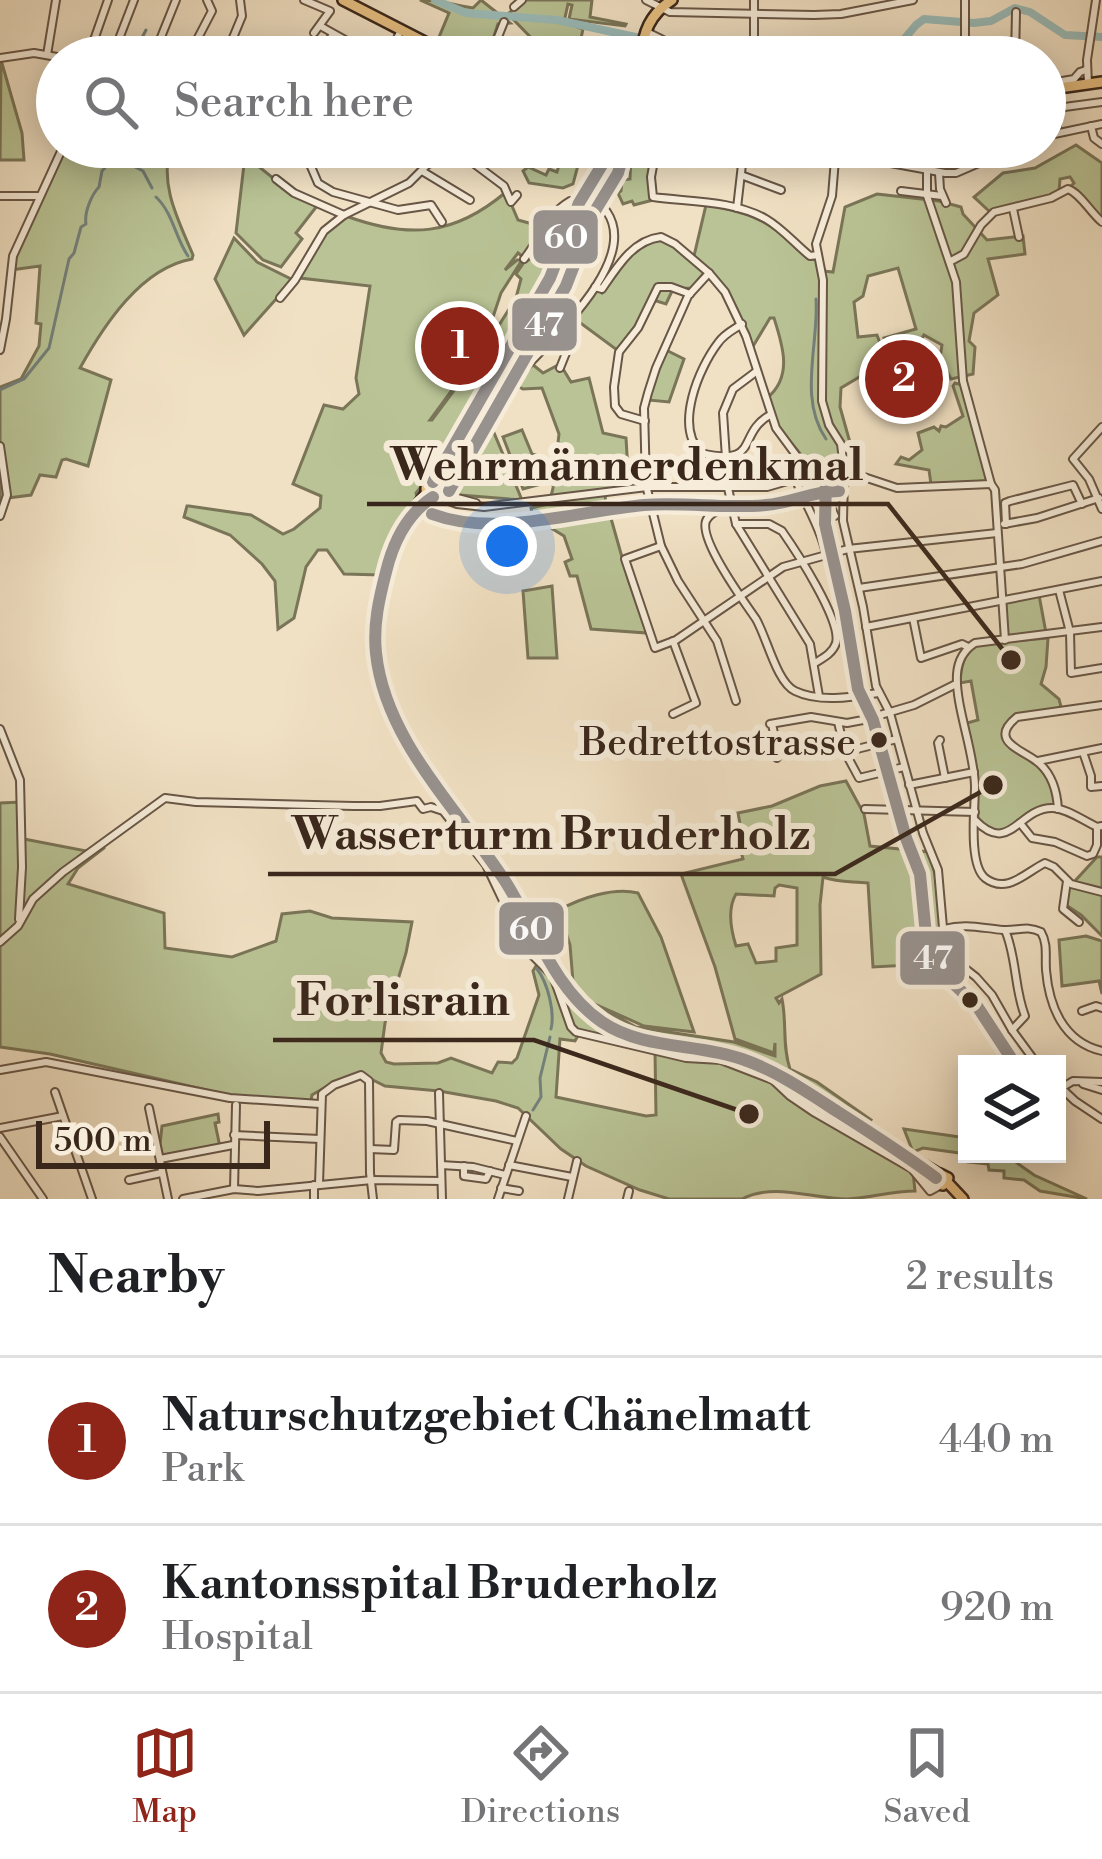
<!DOCTYPE html>
<html lang="en">
<head>
<meta charset="utf-8">
<style>
	:root { --surface:#fff; --page:#f2f2f2; --text:#202124; --muted:#757577; --line:#e0e0e0; --accent:#8f2418 }
	body { margin:0; font-family:"Libre Bodoni",serif; background:var(--page); color:var(--text) }
	.controls { position:absolute; right:36px; bottom:36px; display:grid; overflow:hidden; border-radius:0px; box-shadow:0 6px 30px #0003 }
	.controls button { width:108px; height:108px; display:grid; place-items:center; padding:0; border:0; border-bottom:3px solid var(--line); background:var(--surface); color:var(--text); font:60px sans-serif }
	.scale { position:absolute; left:36px; bottom:30px; width:234px; box-sizing:border-box; padding-left:12px; border:6px solid #3a271c; border-top:0; font-size:33px; line-height:42px; white-space:nowrap; color:#3a271c; -webkit-text-stroke:9px #f6ecd9; paint-order:stroke }
	.you { position:absolute; left:507px; top:546px; width:42px; height:42px; margin:-30px; border:9px solid #fff; border-radius:50%; background:#1a73e8; box-shadow:0 0 0 18px #1a73e833 }
	.badge { display:grid; place-items:center; width:78px; height:78px; border-radius:50%; background:var(--accent); color:#fff; font-size:39px; font-weight:700 }
	.pin { position:absolute; translate:-50% -50%; border:6px solid #fff; box-shadow:0 3px 12px #0006 }
	.list { margin:0; padding:0; list-style:none }
	h2 { display:flex; justify-content:space-between; align-items:center; height:156px; margin:0; padding:0 48px; font-size:51px }
	h2 small { font-size:39px; font-weight:400; color:var(--muted) }
	.list li { display:grid; grid-template-columns:78px 1fr auto; gap:36px; align-items:center; box-sizing:border-box; height:168px; padding:0 48px; border-top:3px solid var(--line) }
	.list b { display:block; font-size:45px; white-space:nowrap }
	.list p { margin:0; font-size:39px; white-space:nowrap; color:var(--muted) }
	.list em { font-size:39px; font-style:normal; color:var(--muted) }
	.icon { flex:none; width:66px; height:66px; fill:none; stroke:currentColor; stroke-width:2; stroke-linecap:round; stroke-linejoin:round }
	.map { position:relative; flex:none; width:1102px; height:1199px; overflow:hidden }
	.search { position:absolute; background:var(--surface); box-shadow:0 6px 30px #0003; left:36px; right:36px; top:36px; height:132px; display:flex; align-items:center; gap:30px; box-sizing:border-box; padding:0 42px; border-radius:66px; color:var(--muted); font-size:45px }
	.sheet { height:492px; background:var(--surface) }
	nav { display:flex; justify-content:space-around; align-items:center; box-sizing:border-box; height:168px; border-top:3px solid var(--line); background:var(--surface); font-size:33px; color:var(--muted) }
	nav a { display:grid; justify-items:center; gap:6px }
	nav .on { color:var(--accent) }
	.map>svg:first-child { display:block }
	.green { fill:#b9c395; stroke:#7a7558; stroke-width:3; fill-rule:evenodd }
	.lines { fill:none; stroke-linecap:round; stroke-linejoin:round }
	.stream { stroke:#74807a; stroke-width:3 }
	.river { stroke:#9bbcb9; stroke-width:8 }
	.minor-casing { stroke:#685646; stroke-width:10 }
	.major-casing { stroke:#3a271c; stroke-width:14 }
	.minor { stroke:#f6ecd9; stroke-width:6 }
	.major { stroke:#e8c082; stroke-width:9 }
	.bus-1-casing { stroke:#f6ecd9; stroke-width:21 }
	.bus-2-casing { stroke:#f6ecd9; stroke-width:21 }
	.bus-1 { stroke:#98928f; stroke-width:12 }
	.bus-2 { stroke:#98928f; stroke-width:12 }
	.bus-dot { fill:#3a271c; stroke:#f6ecd9; stroke-width:4.5 }
	.labels { text-anchor:middle; stroke-width:12; stroke-linejoin:round; paint-order:stroke }
	.bus-label { font-size:39px; fill:#3a271c; stroke:#f6ecd9; text-anchor:end }
	.leader { fill:none; stroke:#3a271c; stroke-width:4.5 }
	.callout-dot { fill:#3a271c; stroke:#f6ecd9; stroke-width:4.5 }
	.callout-label { font-size:45px; text-anchor:middle; font-weight:bold; fill:#3a271c; stroke:#f6ecd9; stroke-width:12; stroke-linejoin:round; paint-order:stroke }
	.line-badge { stroke:#f6ecd9; stroke-width:4.5 }
	.badge-label { font-size:33px; text-anchor:middle; font-weight:bold; fill:#fff }
</style>
</head>
<body>
<div class="map">
<svg width="1102" height="1199" viewBox="0 0 1102 1199">
	<rect width="100%" height="100%" fill="#f1e1c4"/>
	<filter id="stains"><feTurbulence type="fractalNoise" baseFrequency=".00167" numOctaves="4"/><feColorMatrix values="0 0 0 0 .2 0 0 0 0 .09 0 0 0 0 .02 0 0 0 .5 -.17"/></filter>
	<radialGradient id="worn" r=".72"><stop offset=".6" stop-color="#630" stop-opacity="0"/><stop offset="1" stop-color="#630" stop-opacity=".3"/></radialGradient>
	<g class="green">
		<path d="M420 0C443 0 452 5 473 8L481 0 510 23 498 24 487 57H480V55L470 50 467 57 437 42 449 13Z"/>
		<polygon points="523,0 592,0 590,17 626,24 625,26 569,19 572,5 568,4 564,22 583,29 577,57 550,57 508,14"/>
		<polygon points="1,60 22,133 24,160 0,160"/>
		<path d="M1076 145 1102 163V220L1069 188 1074 183 1070 177 1060 179 1059 191C1038 205 1014 208 990 212L974 197 1003 173 1035 168Z"/>
		<path d="M64 147H170C160 187 178 219 193 255L192 259C141 268 104 325 80 368L111 380 88 466 66 459 62 460 56 477 40 475 31 495 0 499V387L21 379 39 346 41 324 36 323 40 266 11 270 12 263Z"/>
		<polygon points="234,147 264,147 262,153 265,157 258,166 288,190 317,206 296,233 302,239 281,267 263,260 236,233 245,156"/>
		<polygon points="563,152 580,158 573,184 563,188 529,183 523,171 528,167 546,175 549,169 557,172"/>
		<polygon points="631,157 650,159 653,200 634,205 632,201 623,204 618,193 621,191 622,180 630,179"/>
		<path d="M506 192 518 220 543 227 523 257 518 253 505 270 517 260H522L501 293 487 335 477 356 430 420H432L479 357 516 298 521 279 516 274 525 261 549 253 553 264 538 295 427 479 416 493 417 497 381 575 344 574 327 550H318L306 567 294 618 278 629 275 581 262 564 230 535 184 517 187 506H189L251 515 283 534 294 529 320 508 321 496 293 484 324 405 343 409 359 394 356 378 370 286 300 278 299 275 328 229 346 216C409 239 454 236 506 192Z"/>
		<path d="M877 194 939 201 961 207 963 214 987 240 1023 236 1025 254 988 259 998 295 974 313 969 341 975 347 973 374 951 379 940 358 942 345 924 335 917 346 888 351 884 338 916 329 898 268 868 276 863 296 854 302 858 337 877 335 884 354 866 373 841 388 840 407 856 464 834 469 812 468 778 427 767 398C793 377 783 346 774 318H770L752 348 727 291 694 256 706 205C758 213 771 224 810 258L816 260 823 271 833 272 845 207Z"/>
		<polygon points="234,238 257,262 293,280 244,335 215,279"/>
		<path d="M661 238 674 244 704 273 691 288 673 289 666 304 653 300 656 286 640 320 617 350 575 319 596 289 602 293C621 271 629 247 661 238Z"/>
		<polygon points="666,350 684,359 669,402 648,400"/>
		<path d="M510 354 527 363C507 386 498 415 476 436L492 428 522 500 447 494 442 480 456 455 454 452Z"/>
		<polygon points="532,364 543,373 560,364 571,382 589,378 603,433 626,438 629,488 603,490 629,582 647,633 591,629 577,576 570,576 565,562 572,559 564,536 533,517 531,508 549,504 553,488 559,434 542,388 523,389 514,384"/>
		<polygon points="955,383 962,385 987,481 931,484 929,470 896,464 901,457 909,460 922,450 918,433 934,427 939,431 941,426 946,427 963,416 953,386"/>
		<polygon points="522,430 532,454 539,456 543,462 541,484 523,489 503,437"/>
		<polygon points="552,586 557,658 528,658 523,591"/>
		<polygon points="1039,595 1046,633 1007,636 1005,603"/>
		<path d="M1048 638 1046 667 1041 684 1059 699 1062 711 1017 717 1008 725V741C1037 761 1051 769 1056 806L1042 810 997 834 978 823 977 771 967 723 978 720 971 681 960 683C961 667 963 653 978 644Z"/>
		<path d="M846 781 864 814 870 846 929 852 935 874 943 948 927 951 929 964 873 967 868 883C852 881 839 883 823 877L820 905 821 974 776 998 779 1003 782 999C787 1023 782 1046 790 1069L817 1082 871 1120 869 1123 896 1140 893 1142 856 1118 831 1097 820 1095C793 1079 765 1061 735 1052 710 1045 685 1046 660 1041 611 1030 591 1012 561 974L564 972 573 982 570 945 559 910C581 898 613 887 638 893L661 937 694 1032 644 1026 588 1001 636 1027 734 1042 775 1056V1043L774 1053 735 1039 715 967 681 874 743 859 736 832 741 829 738 813 772 806 820 786ZM779 885 797 888V945L776 948V961L756 963 748 944 736 946C731 930 727 909 736 894L774 896 775 888Z"/>
		<path d="M21 802 24 839 86 851 104 841V848L78 868 68 884 164 913 165 948 232 957 276 941 282 914 310 911 332 918 412 922 406 953 385 1023 381 1053 386 1062 394 1064 438 1063 451 1058 492 1073 498 1062 512 1063 517 1058 539 995 533 971 539 961 547 968 565 1003 570 1000 608 1032 605 1038 579 1034 575 1041 560 1039 556 1097 646 1116 656 1115 655 1052 719 1061 771 1081 789 1097 913 1172 915 1191C892 1191 870 1198 847 1199 813 1199 774 1182 742 1199H669L640 1190 586 1166 561 1149 518 1108 496 1101 439 1091 385 1086 361 1074 329 1085 312 1095 311 1101 237 1097 50 1054 0 1047V803Z"/>
		<polygon points="1097,857 1102,857 1102,936 1081,915 1063,903 1065,884 1073,883"/>
		<polygon points="1086,936 1102,941 1102,994 1099,981 1062,986 1059,940"/>
		<polygon points="218,1114 219,1122 215,1123 220,1147 163,1158 160,1144 162,1126"/>
		<polygon points="904,1129 967,1138 967,1154 923,1148 913,1152"/>
		<polygon points="967,1154 1017,1154 1020,1156 1017,1163 1034,1175 1087,1199 1040,1191 1024,1180 1004,1178 1004,1171 989,1170 988,1164 968,1162 970,1155"/>
	</g>
	<g class="lines">
		<g class="stream">
			<polyline points="132,57 146,30"/>
			<polyline points="116,157 143,171 152,188"/>
			<path d="M156 197C173 213 175 237 188 256"/>
			<path d="M816 299C819 344 798 399 826 439"/>
			<path d="M0 390 24 379 49 348 69 259 74 253 81 227 86 224C84 212 92 194 99 187L102 171 115 157V147"/>
			<path d="M537 969C548 983 555 1013 551 1029"/>
			<polyline points="533,1110 541,1097 540,1078 550,1037"/>
		</g>
		<g class="river">
			<polyline points="435,0 466,13 557,20 640,38 650,40 680,57"/>
			<polyline points="889,57 916,25 924,19 974,23 991,21 1015,8 1030,12 1065,35 1102,37"/>
		</g>
		<defs>
			<g id="minor">
				<polyline points="304,0 330,11 314,33"/>
				<polyline points="646,0 670,12 814,15 841,14 913,0"/>
				<polyline points="965,0 965,57"/>
				<polyline points="514,7 522,0"/>
				<polyline points="322,27 376,57"/>
				<polyline points="645,31 681,49 751,51 754,47 754,0"/>
				<polyline points="160,39 190,53"/>
				<polyline points="47,55 56,0"/>
				<polyline points="88,57 108,0"/>
				<polyline points="112,57 134,0"/>
				<polyline points="153,57 176,0"/>
				<polyline points="188,57 212,11 207,0"/>
				<polyline points="225,57 242,16 240,0"/>
				<polyline points="319,57 333,34"/>
				<polyline points="388,57 401,30"/>
				<polyline points="490,57 504,22"/>
				<polyline points="1015,57 1016,12"/>
				<polyline points="0,58 34,53 57,57"/>
				<polyline points="1045,84 1074,79 1080,72 1086,70"/>
				<polyline points="1088,84 1087,60 1096,0"/>
				<polyline points="1056,89 1057,133"/>
				<polyline points="1057,108 1102,102"/>
				<polyline points="1045,121 1057,119"/>
				<polyline points="1091,126 1094,138 1102,144"/>
				<polyline points="1045,136 1102,124"/>
				<path d="M344 147 341 150C329 152 315 149 309 162L318 183 333 192 398 210 431 205 442 222"/>
				<polyline points="366,147 428,164"/>
				<polyline points="773,147 805,154 836,153 945,173 956,173 1016,147"/>
				<polyline points="836,147 832,196 816,244 823,280 822,401 829,425 841,444 844,468"/>
				<polyline points="466,153 468,159 504,186 511,202 517,195"/>
				<path d="M743 158 727 156 703 162 655 155 651 177 653 197C690 202 732 200 766 219 783 229 795 244 810 256L818 255"/>
				<polyline points="279,160 288,147"/>
				<polyline points="422,171 470,200"/>
				<polyline points="927,172 927,196 956,282 963,381 991,484 995,490 1005,640"/>
				<polyline points="939,173 940,189 946,203"/>
				<polyline points="741,175 781,190"/>
				<polyline points="276,179 294,193 344,215"/>
				<polyline points="901,191 942,196"/>
				<polyline points="0,196 40,196"/>
				<polyline points="737,208 744,147"/>
				<polyline points="1013,209 1019,237"/>
				<path d="M524 259C541 238 546 215 570 201L579 203"/>
				<path d="M951 261 964 254 981 225 994 212 1051 198 1068 189C1081 194 1090 212 1102 222"/>
				<polyline points="709,273 688,296 656,368 648,393 644,408 646,485 661,546 678,581 717,641 736,701"/>
				<path d="M595 287 602 289C617 267 633 240 661 237L675 244 709 273 725 292 746 336 776 428 810 474"/>
				<polyline points="280,298 295,280 324,231 344,215 409,183 428,164 466,153 478,147"/>
				<path d="M742 324C733 330 724 334 718 343 699 368 674 426 701 453 761 467 736 434 770 415"/>
				<polyline points="558,339 566,353 560,368"/>
				<polyline points="0,350 6,319 13,256 63,147"/>
				<polyline points="757,371 733,389 723,413 728,488 736,524 810,644 819,696"/>
				<polyline points="645,421 621,414 615,406 614,387 619,352 638,328 658,287 671,287 690,294"/>
				<polyline points="1102,427 1073,459 1089,479 1102,509"/>
				<polyline points="0,446 7,495 0,516"/>
				<path d="M463 454C473 443 487 432 495 419 505 403 510 385 523 370 551 339 640 261 607 212 602 204 593 199 585 193"/>
				<polyline points="815,473 835,516"/>
				<polyline points="842,477 855,474 897,488 991,484"/>
				<polyline points="844,478 843,521 863,607 876,686 890,713 923,833 938,870 944,939 948,950 953,959 976,977 992,995 1012,1030 1037,1064"/>
				<path d="M796 480C805 505 821 528 826 554"/>
				<polyline points="442,490 450,496 476,503"/>
				<polyline points="438,497 457,504 484,507 647,487 767,487 815,473 839,473"/>
				<path d="M728 505C721 509 709 513 706 521 699 540 744 602 756 619 767 638 777 683 795 691 820 703 853 697 878 693"/>
				<path d="M736 524H769L782 531C796 551 842 621 836 643 833 653 823 658 815 663"/>
				<polyline points="1004,524 1037,518 1099,498"/>
				<polyline points="1006,524 1005,503 1010,501 1073,485 1082,504"/>
				<polyline points="661,546 625,559 655,648 676,640 783,567 848,549 997,533"/>
				<polyline points="859,588 1022,564 1102,541"/>
				<polyline points="1059,590 1070,632 1071,673 1102,668"/>
				<polyline points="913,618 921,658 962,644 968,647"/>
				<polyline points="866,627 1102,581"/>
				<path d="M1102 627 975 643C964 650 958 660 957 674 955 706 974 750 975 786 975 808 968 864 985 878 1007 895 1026 872 1045 863L1054 867 1071 884 1102 892"/>
				<polyline points="673,714 696,703 673,641"/>
				<polyline points="838,722 845,752 859,778 904,767"/>
				<polyline points="770,724 811,717 847,723 863,720 914,705 956,684"/>
				<polyline points="772,724 778,752 777,758"/>
				<polyline points="0,729 20,780 22,867 19,919"/>
				<polyline points="940,740 938,743 945,778"/>
				<polyline points="845,752 897,739"/>
				<polyline points="1083,752 1091,776 1091,787 1102,786"/>
				<polyline points="1038,761 1102,748"/>
				<polyline points="909,785 974,772"/>
				<polyline points="865,809 975,812"/>
				<path d="M1058 809C1057 792 1053 776 1040 764 1025 750 986 742 1017 717L1102 705"/>
				<path d="M975 820C1010 856 1018 808 1052 808 1066 808 1084 821 1097 827L1102 826"/>
				<polyline points="1020,823 1032,838 1055,842 1087,856 1093,854 1097,845 1097,827"/>
				<polyline points="1067,881 1063,909 1079,922"/>
				<path d="M944 929C966 923 981 928 1003 930 1018 931 1027 925 1041 932 1048 944 1045 956 1046 970 1049 1006 1063 1042 1102 1051"/>
				<path d="M1005 930C1017 958 1014 988 1025 1016L1012 1030"/>
				<polyline points="0,942 18,926 33,899 63,872 165,798 196,802 354,806 380,806 417,801 423,809 431,807 443,811 486,865 526,949 553,976 571,1027 576,1032 686,1058 721,1060 773,1080 790,1096 815,1113 912,1169 930,1191 941,1185"/>
				<polyline points="1082,1011 1096,1006 1102,1008"/>
				<polyline points="0,1070 46,1062 230,1098 320,1104"/>
				<polyline points="1057,1084 1075,1101 1102,1119"/>
				<polyline points="1083,1084 1102,1090"/>
				<polyline points="1061,1088 1073,1081 1102,1082"/>
				<polyline points="55,1092 92,1199"/>
				<polyline points="439,1093 442,1199"/>
				<polyline points="149,1108 168,1199"/>
				<polyline points="0,1128 63,1116"/>
				<polyline points="234,1135 320,1139"/>
				<polyline points="0,1137 43,1199"/>
				<polyline points="370,1149 394,1150 396,1122 399,1120 427,1121 517,1141"/>
				<polyline points="160,1159 233,1145"/>
				<polyline points="441,1165 473,1167 505,1175"/>
				<polyline points="509,1165 572,1177"/>
				<polyline points="464,1166 464,1176 486,1179 490,1171"/>
				<polyline points="129,1180 161,1173"/>
				<polyline points="319,1184 322,1094 334,1085 361,1075 369,1081 370,1173 373,1199"/>
				<polyline points="314,1185 314,1199"/>
				<polyline points="501,1188 519,1191"/>
				<polyline points="234,1189 236,1105"/>
				<polyline points="183,1199 234,1189 258,1191 372,1180 441,1181"/>
				<polyline points="498,1199 526,1116"/>
				<polyline points="568,1199 577,1161"/>
				<polyline points="627,1199 629,1191"/>
			</g>
			<g id="major">
				<polyline points="343,0 454,57"/>
				<path d="M641 57C643 32 650 14 672 0"/>
				<polyline points="1045,90 1102,82"/>
				<circle cx="434" cy="489" r="8"/>
				<polyline points="433,482 550,278 579,203 602,165 606,147"/>
				<path d="M427 492C377 559 356 646 396 723 425 779 470 827 504 881 535 928 554 989 602 1022 648 1053 709 1044 759 1065 787 1077 812 1096 838 1112 871 1133 904 1154 939 1174"/>
				<polygon points="940,1174 948,1178 943,1185 936,1180"/>
				<polyline points="947,1182 963,1199"/>
			</g>
		</defs>
		<use href="#minor" class="minor-casing"/>
		<use href="#major" class="major-casing"/>
		<use href="#minor" class="minor"/>
		<use href="#major" class="major"/>
		<defs>
			<g id="bus-1">
				<polyline points="433,482 550,278 579,203 602,165 606,147"/>
				<path d="M433 497C407 514 393 543 386 572 379 599 373 625 376 653 385 741 459 810 505 881 535 928 554 989 602 1022 643 1050 697 1043 742 1059 777 1071 807 1092 838 1112 871 1133 904 1154 936 1178"/>
			</g>
			<g id="bus-2">
				<polyline points="826,478 825,524 845,611 858,689 873,720 906,838 920,874 927,945 938,969 977,1006 1015,1064"/>
				<polyline points="449,491 566,286 595,211 618,173 624,151"/>
				<path d="M432 514C496 538 577 511 644 505 685 502 726 509 766 505 791 503 813 491 839 491"/>
			</g>
		</defs>
		<use href="#bus-1" class="bus-1-casing"/>
		<use href="#bus-2" class="bus-2-casing"/>
		<use href="#bus-1" class="bus-1"/>
		<use href="#bus-2" class="bus-2"/>
	</g>
	<g class="bus-dot">
		<circle cx="879" cy="740" r="10"/>
		<circle cx="970" cy="1000" r="10"/>
	</g>
	<g class="labels">
		<g class="bus-label">
			<text x="856" y="755">Bedrettostrasse</text>
		</g>
	</g>
	<path class="leader" d="M1011 660L888 504H367M993 785L835 874H268M749 1114L534 1040H273"/>
	<g class="callout-dot">
		<circle cx="1011" cy="660" r="12"/>
		<circle cx="993" cy="785" r="12"/>
		<circle cx="749" cy="1114" r="12"/>
	</g>
	<g class="callout-label">
		<text x="627" y="480">Wehrmännerdenkmal</text>
		<text x="551" y="849">Wasserturm Bruderholz</text>
		<text x="403" y="1015">Forlisrain</text>
	</g>
	<g class="line-badge">
		<rect x="531" y="208" width="69" height="58" rx="12" fill="#98928f"/>
		<rect x="510" y="296" width="69" height="57" rx="12" fill="#98928f"/>
		<rect x="497" y="900" width="69" height="57" rx="12" fill="#98928f"/>
		<rect x="898" y="929" width="69" height="58" rx="12" fill="#98928f"/>
	</g>
	<g class="badge-label">
		<text x="566" y="248">60</text>
		<text x="544" y="336">47</text>
		<text x="531" y="940">60</text>
		<text x="933" y="969">47</text>
	</g>
	<rect width="100%" height="100%" filter="url(#stains)"/>
	<rect width="100%" height="100%" fill="url(#worn)"/>
</svg>
<div class="controls">
<button><svg class="icon" aria-label="layers" viewBox="0 0 24 24"><path d="M12 4l9 5-9 5-9-5zM3 14l9 5 9-5"/></svg></button>
</div>
<div class="scale">500 m</div>
<div class="you"></div>
<div class="pin badge" style="left:460px;top:346px">1</div>
<div class="pin badge" style="left:904px;top:379px">2</div>
<div class="search"><svg class="icon" aria-label="search" viewBox="0 0 24 24"><circle cx="10" cy="10" r="6"/><path d="M15 15l6 6"/></svg>Search here</div>
</div>
<section class="sheet">
<h2>Nearby<small>2 results</small></h2>
<ul class="list">
<li><span class="badge">1</span><div><b>Naturschutzgebiet Chänelmatt</b><p>Park</p></div><em>440 m</em></li>
<li><span class="badge">2</span><div><b>Kantonsspital Bruderholz</b><p>Hospital</p></div><em>920 m</em></li>
</ul>
</section>
<nav>
<a class="on"><svg class="icon" aria-label="map" viewBox="0 0 24 24"><path d="M3 6l6-2 6 2 6-2v14l-6 2-6-2-6 2zM9 4v14M15 6v14"/></svg>Map</a>
<a><svg class="icon" aria-label="directions" viewBox="0 0 24 24"><path d="M12 3l9 9-9 9-9-9zM9 14v-3h6M13 9l2 2-2 2"/></svg>Directions</a>
<a><svg class="icon" aria-label="saved" viewBox="0 0 24 24"><path d="M7 4h10v16l-5-4-5 4z"/></svg>Saved</a>
</nav>
</body>
</html>
